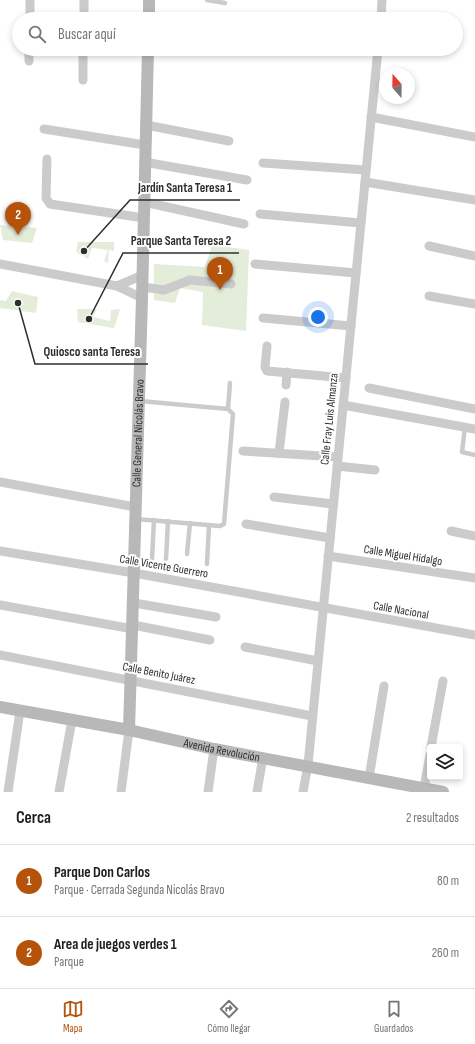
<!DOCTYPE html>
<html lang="es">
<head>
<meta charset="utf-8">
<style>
	:root { --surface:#fff; --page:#f6f6f6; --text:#202124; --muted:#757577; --line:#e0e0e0; --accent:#b45309 }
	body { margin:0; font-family:"Sofia Sans Condensed",sans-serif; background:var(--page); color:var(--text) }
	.controls { position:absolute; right:12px; bottom:12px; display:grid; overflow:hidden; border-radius:4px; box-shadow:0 2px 6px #0003 }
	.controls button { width:36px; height:36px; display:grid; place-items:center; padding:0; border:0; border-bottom:1px solid var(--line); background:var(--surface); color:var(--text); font:20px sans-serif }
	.compass { position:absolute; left:379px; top:68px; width:36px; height:36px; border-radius:50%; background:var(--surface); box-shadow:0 2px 6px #0003; rotate:340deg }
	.you { position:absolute; left:318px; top:317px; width:14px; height:14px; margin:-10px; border:3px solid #fff; border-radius:50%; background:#1a73e8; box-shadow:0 0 0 6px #1a73e833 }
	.badge { display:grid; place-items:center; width:26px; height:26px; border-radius:50%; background:var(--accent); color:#fff; font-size:13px; font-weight:700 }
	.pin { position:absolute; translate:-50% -33px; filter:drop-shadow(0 1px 2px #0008) }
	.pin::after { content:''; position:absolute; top:21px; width:14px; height:12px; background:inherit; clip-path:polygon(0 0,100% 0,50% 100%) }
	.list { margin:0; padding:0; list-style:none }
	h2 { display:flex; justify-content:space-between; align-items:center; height:52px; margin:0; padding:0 16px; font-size:17px }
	h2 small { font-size:13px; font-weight:400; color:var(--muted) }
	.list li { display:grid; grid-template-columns:26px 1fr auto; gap:12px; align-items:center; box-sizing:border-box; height:72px; padding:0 16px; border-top:1px solid var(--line) }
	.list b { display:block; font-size:15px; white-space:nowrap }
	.list p { margin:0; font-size:13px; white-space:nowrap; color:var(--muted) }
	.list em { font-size:13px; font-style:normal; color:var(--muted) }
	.icon { flex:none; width:22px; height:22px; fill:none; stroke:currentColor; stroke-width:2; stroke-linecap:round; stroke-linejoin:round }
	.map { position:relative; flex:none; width:475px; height:792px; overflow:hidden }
	.search { position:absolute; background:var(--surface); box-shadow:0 2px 6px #0003; left:12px; right:12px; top:12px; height:44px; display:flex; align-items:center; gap:10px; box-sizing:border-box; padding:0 14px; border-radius:22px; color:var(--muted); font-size:15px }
	.sheet { height:196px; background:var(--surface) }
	nav { display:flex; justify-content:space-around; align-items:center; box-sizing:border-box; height:56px; border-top:1px solid var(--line); background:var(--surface); font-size:11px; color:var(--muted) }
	nav a { display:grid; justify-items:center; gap:2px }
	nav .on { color:var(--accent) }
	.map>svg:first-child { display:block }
	.green { fill:#e4ecda }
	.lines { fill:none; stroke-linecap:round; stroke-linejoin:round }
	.lane { stroke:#cbcbcb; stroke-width:4.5 }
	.street { stroke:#cbcbcb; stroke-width:9 }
	.secondary { stroke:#b8b8b8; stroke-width:12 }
	.labels { text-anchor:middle; stroke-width:4; stroke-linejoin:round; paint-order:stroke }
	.street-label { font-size:12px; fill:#2e2e2e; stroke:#fff }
	.leader { fill:none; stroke:#2e2e2e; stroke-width:1.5 }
	.callout-dot { fill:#2e2e2e; stroke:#fff; stroke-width:1.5 }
	.callout-label { font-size:13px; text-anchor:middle; font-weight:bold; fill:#2e2e2e; stroke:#fff; stroke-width:4; stroke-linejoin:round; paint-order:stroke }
</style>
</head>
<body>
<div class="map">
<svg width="475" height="792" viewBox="0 0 475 792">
	<rect width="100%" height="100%" fill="#fff"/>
	<g class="green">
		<polygon points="0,225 37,228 32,243 3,240"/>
		<polygon points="78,242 114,242 114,251 109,250 108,263 104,261 108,250 92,248 88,259 76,252"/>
		<polygon points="212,245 249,250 246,331 202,325 203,292 180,288 175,303 154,300 154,264 205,267"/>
		<polygon points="12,291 38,297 36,313 0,308 0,300 6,301"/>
		<polygon points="77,309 97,309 93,317 110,321 111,310 120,309 114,328 78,322"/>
	</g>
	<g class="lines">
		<g class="lane">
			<polyline points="207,0 225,3"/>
			<polyline points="228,409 230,383"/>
			<polyline points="465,427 462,452 475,455"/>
			<polyline points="136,519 220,526 224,524 233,414 228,409 140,401"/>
			<polyline points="187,554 190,523"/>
			<polyline points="152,559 154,520"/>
			<polyline points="166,559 168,521"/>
			<polyline points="207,564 209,525"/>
		</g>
		<g class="street">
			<polyline points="30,19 30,0"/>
			<polyline points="84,19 84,0"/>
			<polyline points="381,19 382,0"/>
			<polyline points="29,61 29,49"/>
			<polyline points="83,80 83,49"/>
			<polyline points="371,117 475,137"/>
			<polyline points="146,125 229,141"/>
			<polyline points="44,129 145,145"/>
			<polyline points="47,159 46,198 50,204 144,218"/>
			<polyline points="144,162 247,180"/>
			<polyline points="263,163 366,170"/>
			<polyline points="365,182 475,200"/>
			<polyline points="144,202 244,224"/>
			<polyline points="260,214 361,223"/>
			<polyline points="429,246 475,256"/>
			<polyline points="0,264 117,286 142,298"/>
			<polyline points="255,264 356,273"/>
			<polyline points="117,286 143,275"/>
			<polyline points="143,287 164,290 190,280 231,284"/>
			<polyline points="429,296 475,304"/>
			<polyline points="263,318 351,326"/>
			<polyline points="267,346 265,367 267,371 346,378"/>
			<polyline points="286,385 287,372"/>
			<polyline points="369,388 475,409"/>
			<polyline points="343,405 475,429"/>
			<polyline points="243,451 338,457"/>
			<polyline points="279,453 285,402"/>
			<polyline points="337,466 375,470"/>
			<polyline points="0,482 135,507"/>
			<polyline points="274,497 333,504"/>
			<polyline points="246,524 330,538"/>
			<polyline points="451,531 475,536"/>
			<polyline points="0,551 134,573 475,635"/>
			<polyline points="328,556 475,578"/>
			<polyline points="134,603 216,617"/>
			<polyline points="0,605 133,629"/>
			<polyline points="133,625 210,640"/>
			<polyline points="245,647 318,661"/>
			<polyline points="0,655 312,716"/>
			<polyline points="431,747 443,681"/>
			<polyline points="369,778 384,686"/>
			<polyline points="424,788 430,755"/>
			<polyline points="8,792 20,711"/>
			<polyline points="59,792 72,720"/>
			<polyline points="121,792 129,730"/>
			<polyline points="208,792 214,749"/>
			<polyline points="257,792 263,757"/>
			<polyline points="303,792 308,765 378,49"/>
		</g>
		<g class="secondary">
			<polyline points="149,19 149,0"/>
			<path id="s1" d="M0 707 129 730 214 749 443 792"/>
			<path id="s2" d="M129 730 142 298 148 49"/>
		</g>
	</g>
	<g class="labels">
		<g class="street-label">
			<text transform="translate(329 419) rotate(-84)" y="4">Calle Fray Luis Almanza</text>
			<text dy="4" stroke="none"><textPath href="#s2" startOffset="297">Calle General Nicolás Bravo</textPath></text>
			<text transform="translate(403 555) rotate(9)" y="4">Calle Miguel Hidalgo</text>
			<text transform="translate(164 566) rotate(10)" y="4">Calle Vicente Guerrero</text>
			<text transform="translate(401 610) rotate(10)" y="4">Calle Nacional</text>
			<text transform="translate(159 673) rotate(11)" y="4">Calle Benito Juárez</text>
			<text dy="4" stroke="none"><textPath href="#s1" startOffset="226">Avenida Revolución</textPath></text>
		</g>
	</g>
	<path class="leader" d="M84 251L130 200H240M89 319L123 253H239M18 303L35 364H148"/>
	<g class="callout-dot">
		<circle cx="84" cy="251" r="4"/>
		<circle cx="89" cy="319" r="4"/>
		<circle cx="18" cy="303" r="4"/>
	</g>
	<g class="callout-label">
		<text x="185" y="192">Jardín Santa Teresa 1</text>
		<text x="181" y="245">Parque Santa Teresa 2</text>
		<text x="92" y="356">Quiosco santa Teresa</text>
	</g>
</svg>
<div class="controls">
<button><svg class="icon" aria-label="layers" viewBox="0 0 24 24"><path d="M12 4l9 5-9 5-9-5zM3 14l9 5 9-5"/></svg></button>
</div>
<svg class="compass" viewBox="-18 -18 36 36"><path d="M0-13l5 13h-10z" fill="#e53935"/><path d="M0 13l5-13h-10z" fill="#757577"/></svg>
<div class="you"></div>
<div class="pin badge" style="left:220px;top:290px">1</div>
<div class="pin badge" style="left:18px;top:235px">2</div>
<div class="search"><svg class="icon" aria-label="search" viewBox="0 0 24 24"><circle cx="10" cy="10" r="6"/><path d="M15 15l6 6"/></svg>Buscar aquí</div>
</div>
<section class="sheet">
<h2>Cerca<small>2 resultados</small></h2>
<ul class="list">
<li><span class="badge">1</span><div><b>Parque Don Carlos</b><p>Parque · Cerrada Segunda Nicolás Bravo</p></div><em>80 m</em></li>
<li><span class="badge">2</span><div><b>Area de juegos verdes 1</b><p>Parque</p></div><em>260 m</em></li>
</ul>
</section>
<nav>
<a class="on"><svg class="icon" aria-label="map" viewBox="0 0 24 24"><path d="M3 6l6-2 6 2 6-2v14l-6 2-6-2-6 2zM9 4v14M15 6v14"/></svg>Mapa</a>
<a><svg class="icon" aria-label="directions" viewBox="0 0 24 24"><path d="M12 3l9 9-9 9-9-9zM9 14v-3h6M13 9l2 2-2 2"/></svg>Cómo llegar</a>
<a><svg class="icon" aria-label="saved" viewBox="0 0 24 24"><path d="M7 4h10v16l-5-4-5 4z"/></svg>Guardados</a>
</nav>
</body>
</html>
